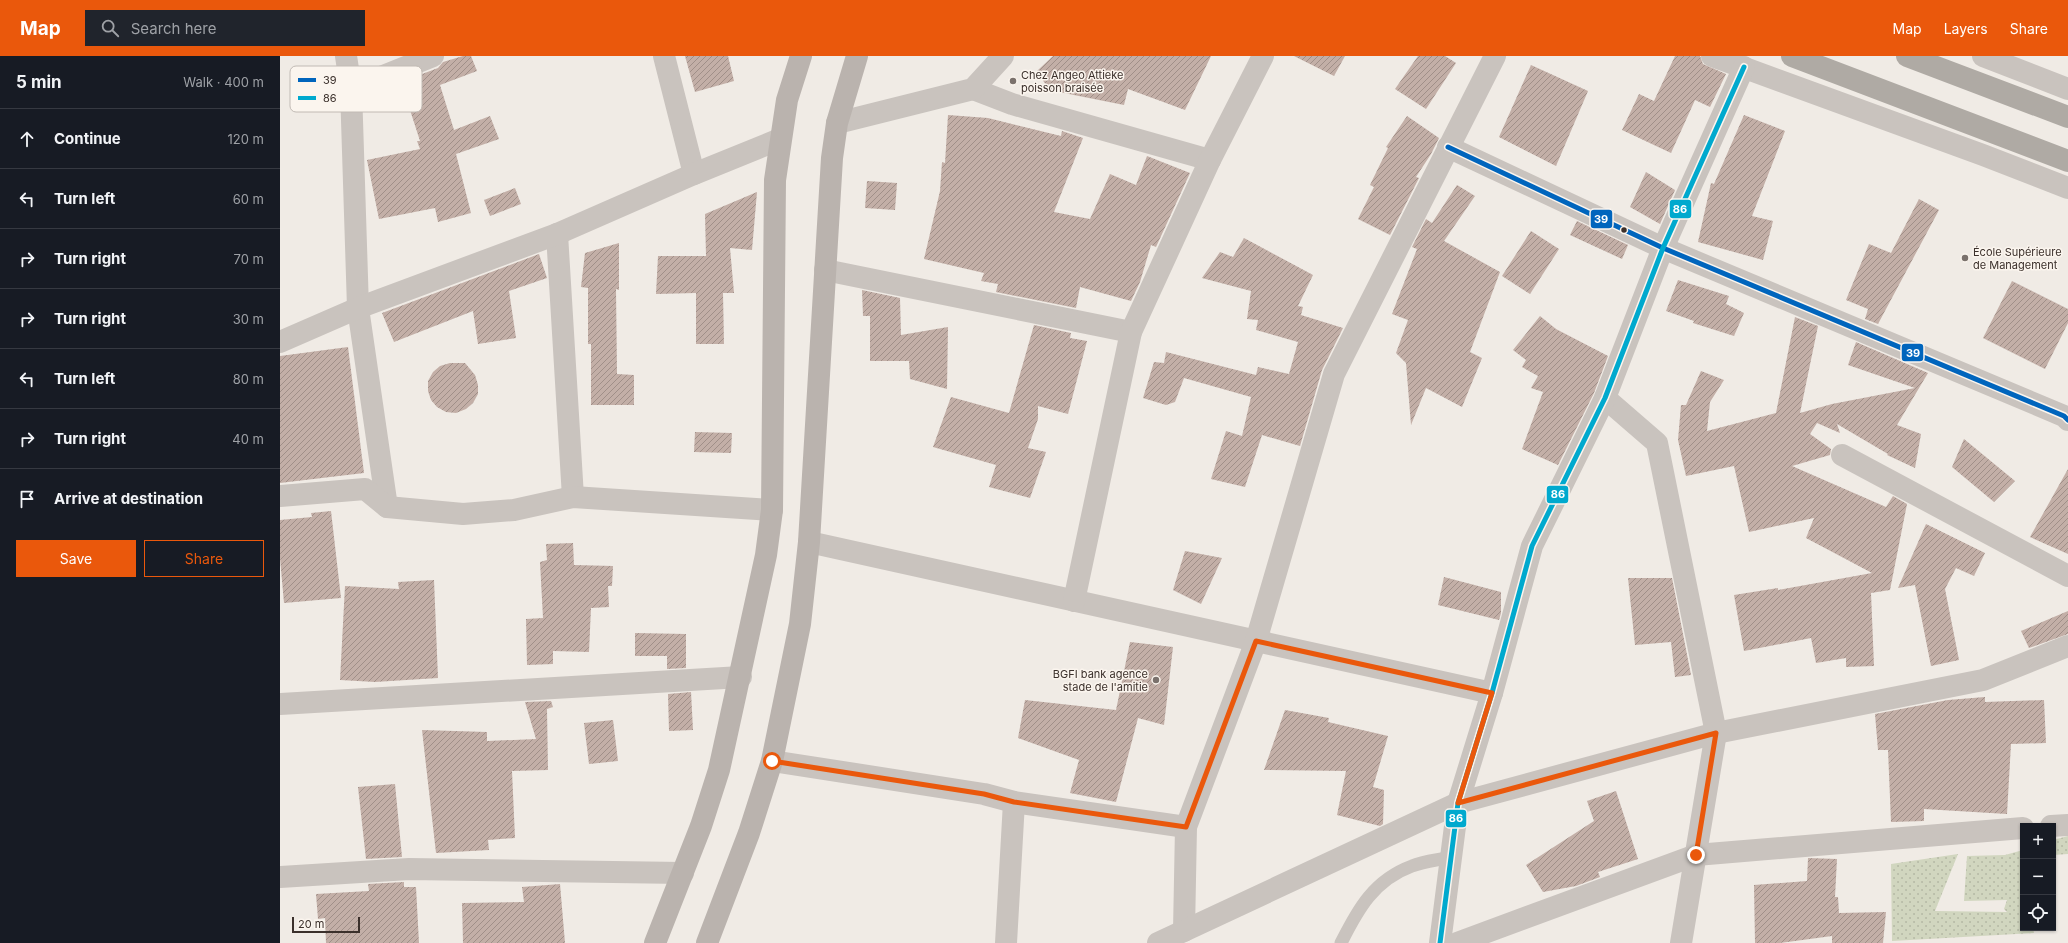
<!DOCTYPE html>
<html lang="en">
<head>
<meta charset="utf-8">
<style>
	:root { --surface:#171b24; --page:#20242c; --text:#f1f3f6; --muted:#9ea1a6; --line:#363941; --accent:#ea580c }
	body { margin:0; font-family:Inter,sans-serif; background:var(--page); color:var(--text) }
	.controls { position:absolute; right:12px; bottom:12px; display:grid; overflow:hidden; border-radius:0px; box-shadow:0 1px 3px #0004 }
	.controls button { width:36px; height:36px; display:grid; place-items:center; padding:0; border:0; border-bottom:1px solid var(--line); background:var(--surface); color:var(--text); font:20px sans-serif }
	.scale { position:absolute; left:12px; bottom:10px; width:68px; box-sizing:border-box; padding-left:4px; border:2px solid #3b302b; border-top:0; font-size:11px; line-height:14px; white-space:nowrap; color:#3b302b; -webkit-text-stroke:3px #fbf5ee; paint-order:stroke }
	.stop { position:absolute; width:12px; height:12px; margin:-9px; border:3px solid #ea580c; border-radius:50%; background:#fff }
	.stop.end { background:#ea580c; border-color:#fff; box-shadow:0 1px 4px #0008 }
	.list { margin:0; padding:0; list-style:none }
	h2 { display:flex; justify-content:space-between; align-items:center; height:52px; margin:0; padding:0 16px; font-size:17px }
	h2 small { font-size:13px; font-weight:400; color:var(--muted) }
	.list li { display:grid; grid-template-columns:26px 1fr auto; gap:12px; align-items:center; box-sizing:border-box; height:60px; padding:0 16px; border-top:1px solid var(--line) }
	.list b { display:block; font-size:15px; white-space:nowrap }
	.list em { font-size:13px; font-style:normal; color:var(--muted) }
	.actions { display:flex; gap:8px; padding:12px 16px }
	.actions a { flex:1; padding:9px 0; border:1px solid var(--accent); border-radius:0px; text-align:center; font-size:14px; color:var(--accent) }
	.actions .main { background:var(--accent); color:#fff }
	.icon { flex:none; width:22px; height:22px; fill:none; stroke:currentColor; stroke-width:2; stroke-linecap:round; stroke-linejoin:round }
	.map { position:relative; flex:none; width:1788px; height:887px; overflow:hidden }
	header { display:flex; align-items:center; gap:24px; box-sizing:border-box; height:56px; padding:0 20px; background:var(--accent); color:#fff }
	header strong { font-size:19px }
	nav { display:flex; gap:22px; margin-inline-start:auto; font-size:14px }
	.search { width:280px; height:36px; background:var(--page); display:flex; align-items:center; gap:10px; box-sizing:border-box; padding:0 14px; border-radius:0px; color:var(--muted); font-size:15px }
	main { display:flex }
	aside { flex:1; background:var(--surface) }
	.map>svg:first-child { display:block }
	.grass { fill:url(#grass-dots) }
	.building { fill:url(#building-hatch) }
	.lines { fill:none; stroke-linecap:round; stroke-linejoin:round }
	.lane { stroke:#c9c3be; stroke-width:13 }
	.street { stroke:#c9c3be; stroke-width:22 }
	.secondary { stroke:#bab3ae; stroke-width:22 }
	.highway { stroke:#afaaa4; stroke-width:22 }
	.bus-1-casing { stroke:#fbf5ee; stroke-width:8 }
	.bus-2-casing { stroke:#fbf5ee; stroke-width:8 }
	.bus-1 { stroke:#0065bd; stroke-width:5 }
	.bus-2 { stroke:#00a9ce; stroke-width:5 }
	.route { stroke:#ea580c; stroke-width:5 }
	.poi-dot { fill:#7a716c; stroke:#fbf5ee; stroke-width:1.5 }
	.bus-dot { fill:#3b302b; stroke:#fbf5ee; stroke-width:1.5 }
	.labels { text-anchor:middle; stroke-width:3; stroke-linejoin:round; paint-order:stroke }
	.poi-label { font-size:11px; fill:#3b302b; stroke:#fbf5ee; text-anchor:start }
	.key { fill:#fbf5ee; stroke:#c1bab4; stroke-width:1 }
	.key-label { font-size:11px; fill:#3b302b }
	.line-badge { stroke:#fbf5ee; stroke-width:1.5 }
	.badge-label { font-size:11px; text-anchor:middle; font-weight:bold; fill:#fff }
</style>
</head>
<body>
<header>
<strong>Map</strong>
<div class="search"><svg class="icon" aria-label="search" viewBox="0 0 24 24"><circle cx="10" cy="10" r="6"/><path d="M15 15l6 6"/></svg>Search here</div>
<nav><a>Map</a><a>Layers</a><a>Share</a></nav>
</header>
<main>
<aside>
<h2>5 min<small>Walk · 400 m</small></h2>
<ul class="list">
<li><svg class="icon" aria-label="ahead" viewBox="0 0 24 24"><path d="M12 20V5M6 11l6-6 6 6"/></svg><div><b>Continue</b></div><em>120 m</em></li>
<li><svg class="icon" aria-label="left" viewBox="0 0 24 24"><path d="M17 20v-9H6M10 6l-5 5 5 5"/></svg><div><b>Turn left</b></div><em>60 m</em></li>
<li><svg class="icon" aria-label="right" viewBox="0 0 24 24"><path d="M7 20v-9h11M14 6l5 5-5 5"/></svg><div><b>Turn right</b></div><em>70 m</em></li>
<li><svg class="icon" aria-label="right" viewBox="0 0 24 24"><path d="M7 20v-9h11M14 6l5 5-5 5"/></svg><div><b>Turn right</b></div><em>30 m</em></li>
<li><svg class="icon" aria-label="left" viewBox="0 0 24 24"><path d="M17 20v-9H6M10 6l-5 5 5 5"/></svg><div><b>Turn left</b></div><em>80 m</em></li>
<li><svg class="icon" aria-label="right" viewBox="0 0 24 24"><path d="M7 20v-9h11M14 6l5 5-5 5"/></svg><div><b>Turn right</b></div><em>40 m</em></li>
<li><svg class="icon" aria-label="arrive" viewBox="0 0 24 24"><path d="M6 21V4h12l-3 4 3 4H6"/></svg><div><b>Arrive at destination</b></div></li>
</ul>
<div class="actions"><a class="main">Save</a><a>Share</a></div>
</aside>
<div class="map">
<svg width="1788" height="887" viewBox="0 0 1788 887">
	<defs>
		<pattern id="grass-dots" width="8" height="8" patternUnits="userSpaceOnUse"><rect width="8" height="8" fill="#d1d6bf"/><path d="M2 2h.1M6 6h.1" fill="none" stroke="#b4b8a4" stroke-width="1.8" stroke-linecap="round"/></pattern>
		<pattern id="building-hatch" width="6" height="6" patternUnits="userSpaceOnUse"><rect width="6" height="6" fill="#c3afa7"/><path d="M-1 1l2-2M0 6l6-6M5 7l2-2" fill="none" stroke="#a08f88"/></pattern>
	</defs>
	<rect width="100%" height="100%" fill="#f0ebe5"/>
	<g class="grass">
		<polygon points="1788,780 1788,798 1773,799 1773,784"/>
		<polygon points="1743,794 1743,872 1753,872 1754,877 1612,885 1611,808 1678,798 1655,855 1727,856 1724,853 1727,844 1684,845 1687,800 1725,799"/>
	</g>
	<g class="building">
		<polygon points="183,0 191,0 197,15 160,29 174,74 210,60 219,83 176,98 191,157 158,166 155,152 99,163 87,104 140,93 137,85 140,85 121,26 158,12 163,6"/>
		<polygon points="405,0 448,0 454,25 415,36"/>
		<polygon points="773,0 931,0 905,54 848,33 844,49 769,34 757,15"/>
		<polygon points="1014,0 1065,0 1054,20"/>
		<polygon points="1138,0 1165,0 1176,7 1146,53 1115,33"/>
		<polygon points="1395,0 1420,0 1423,8 1446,18 1430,51 1415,44 1391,97 1342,74 1359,38 1374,45"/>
		<polygon points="1251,9 1308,35 1276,110 1219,81"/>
		<polygon points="668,59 708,62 781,80 782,75 803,82 774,156 810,163 830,118 856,129 867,100 910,117 876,191 871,189 860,226 851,245 800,231 796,252 716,236 718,228 701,225 704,217 644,203 660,135 662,106 665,107"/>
		<polygon points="1464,59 1505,75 1472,160 1493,165 1483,204 1418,186 1431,127 1434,128"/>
		<polygon points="1127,60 1159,82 1151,98 1136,121 1139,122 1110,179 1078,163 1094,131 1090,129 1108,92 1106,91"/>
		<polygon points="1366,116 1395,134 1380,168 1350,151"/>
		<polygon points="587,125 617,127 615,154 585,152"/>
		<polygon points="1177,129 1195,140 1164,185 1220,216 1190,296 1202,302 1182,351 1146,332 1131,369 1126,307 1116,297 1128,264 1112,258 1137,193 1132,191 1146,163 1152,167"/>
		<polygon points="235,132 241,148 210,160 204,144"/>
		<polygon points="477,136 472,194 450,192 454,237 443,237 444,288 416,288 416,237 376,238 378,200 426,200 425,158"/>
		<polygon points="1639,143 1659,154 1598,268 1585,263 1588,253 1566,244 1589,188 1611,197"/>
		<polygon points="1297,165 1348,189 1342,203 1290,179"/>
		<polygon points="1251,175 1279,193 1250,238 1222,220"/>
		<polygon points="964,182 1033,219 1018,250 1023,251 1021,259 1063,272 1042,314 1020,390 982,379 965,431 931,423 946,375 962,380 971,341 904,322 895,346 886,349 863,342 874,306 884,307 886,296 976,319 978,311 1009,318 1018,286 976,274 978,264 967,263 971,235 922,222 940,196 953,201"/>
		<polygon points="339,187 339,234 336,233 337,318 354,319 354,349 311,349 311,288 308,288 308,232 301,231 305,197"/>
		<polygon points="259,198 267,222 229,235 236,282 198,288 193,255 114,286 102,257"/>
		<polygon points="1398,224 1449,240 1446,248 1464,257 1454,280 1413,267 1414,265 1386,255"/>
		<polygon points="1732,225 1788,253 1788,267 1765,313 1703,282"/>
		<polygon points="582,234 620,242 621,279 668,271 667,333 630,323 629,305 590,305 590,260 583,260"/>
		<polygon points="1260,260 1276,273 1328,300 1314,337 1278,409 1242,393 1263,336 1251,332 1258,320 1242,311 1246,304 1233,294"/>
		<polygon points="1515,261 1538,270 1520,357 1552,348 1635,332 1568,309 1576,286 1648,317 1617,369 1641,378 1635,412 1607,399 1608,398 1557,368 1560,377 1537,367 1530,378 1551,393 1550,399 1512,410 1606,451 1613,440 1627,448 1610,534 1591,537 1594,610 1566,611 1566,602 1536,607 1531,582 1464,595 1454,539 1498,532 1498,534 1592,517 1526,482 1534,462 1469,476 1454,410 1406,420 1398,384 1401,349 1406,349 1421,315 1444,324 1430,346 1427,375 1496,357"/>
		<polygon points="754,269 791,277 790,282 807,285 788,358 758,350 758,363 748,392 766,396 750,442 709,431 716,409 653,391 671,341 729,357"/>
		<polygon points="68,291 84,417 0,427 0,300"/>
		<polygon points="170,307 185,307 195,319 198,329 198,338 193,347 186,353 176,357 166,356 157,351 151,344 148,335 148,325 153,316 160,310"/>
		<polygon points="415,376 452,377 451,397 414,396"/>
		<polygon points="1684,383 1735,425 1714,446 1672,411"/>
		<polygon points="1788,413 1788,498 1750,481"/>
		<polygon points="51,455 61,542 4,547 0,502 0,464 32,461 31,457"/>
		<polygon points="1646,468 1705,497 1694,520 1676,512 1665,533 1679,604 1651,610 1635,529 1618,532"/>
		<polygon points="293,487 294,509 333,510 332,530 328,530 329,551 311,552 309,596 273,595 273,608 247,609 246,563 263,562 260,506 267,504 266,488"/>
		<polygon points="905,495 942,502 921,548 893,534"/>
		<polygon points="1164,521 1221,536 1221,557 1219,564 1158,549"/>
		<polygon points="1348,522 1392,522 1411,619 1395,621 1391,586 1355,589"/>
		<polygon points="154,524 158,622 95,626 60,624 65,530 119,533 118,526"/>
		<polygon points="1788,555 1788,578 1749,592 1741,575"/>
		<polygon points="355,577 406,578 406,612 387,613 387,600 355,600"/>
		<polygon points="850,586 893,591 884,669 858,662 836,746 790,737 799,704 738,682 745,644 836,654"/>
		<polygon points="411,636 413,674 389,675 388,638"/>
		<polygon points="1705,641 1705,646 1764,644 1766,687 1731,688 1727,758 1644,753 1644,765 1611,766 1608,694 1598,694 1595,658 1668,644"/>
		<polygon points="271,645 273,651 267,653 268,714 232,715 235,782 208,784 209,794 156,797 142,674 207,676 207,685 256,683 245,646"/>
		<polygon points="1005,654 1049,662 1048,666 1108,680 1093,731 1104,734 1103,768 1100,770 1057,759 1066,715 984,714"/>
		<polygon points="333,664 338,705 309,708 304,667"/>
		<polygon points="115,728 122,801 86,803 78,731"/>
		<polygon points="1336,735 1358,803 1318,816 1320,821 1296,830 1263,836 1246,809 1314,765 1307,745"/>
		<polygon points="1528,802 1557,803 1555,841 1558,841 1559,857 1606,856 1603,887 1552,887 1552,880 1500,887 1475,887 1474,829 1527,825"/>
		<polygon points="124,826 124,831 136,831 139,887 46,887 45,862 38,863 36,838 89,835 88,828"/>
		<polygon points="280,828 285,887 183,887 182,847 244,846 242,831"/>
	</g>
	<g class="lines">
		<path class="lane" d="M1061 887C1078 853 1094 824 1132 810 1144 805 1159 804 1171 801"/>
		<g class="street">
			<polyline points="66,0 71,33 78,252 107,451"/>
			<polyline points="384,0 414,118"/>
			<polyline points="1432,0 1703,99 1788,132"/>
			<polyline points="1703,0 1788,33"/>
			<polyline points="71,33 153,0"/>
			<polyline points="693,33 732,48 930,104"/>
			<polyline points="557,67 693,33 723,0"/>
			<polyline points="1168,91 1383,192 1784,360 1788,364"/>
			<polyline points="277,178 293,441"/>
			<polyline points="545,214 851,276"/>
			<polyline points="0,286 78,252 277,178 414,118 500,83"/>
			<polyline points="1325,342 1377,387 1436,677 1401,887"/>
			<polyline points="1562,399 1788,520"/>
			<polyline points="0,440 85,433 107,451 183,458 234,454 293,441 492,454"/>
			<polyline points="529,486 1212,637"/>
			<polyline points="794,545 851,276 930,104 983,0"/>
			<polyline points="0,648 461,621"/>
			<polyline points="492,705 704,738 734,746 906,771"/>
			<polyline points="1771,770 1788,769"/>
			<polyline points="0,821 129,813 403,817"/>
			<polyline points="904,875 906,771 976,585 1054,318 1215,0"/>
			<polyline points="726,887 734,746"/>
			<polyline points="878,887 1178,747 1436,677 1703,624 1788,590"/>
			<polyline points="1160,887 1178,747 1212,637 1252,490 1325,342 1383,192 1464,11"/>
			<polyline points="1177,887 1416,799 1743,772"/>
		</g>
		<g class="secondary">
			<polyline points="375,887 421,770 439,714 486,499 492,454 495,124 507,44 521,0"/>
			<polyline points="427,887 469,777 492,705 520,568 529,486 552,102 557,67 577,0"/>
		</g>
		<g class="highway">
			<polyline points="1512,0 1788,105"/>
			<polyline points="1627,0 1788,61"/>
		</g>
		<defs>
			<polyline id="bus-1" points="1168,91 1383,192 1784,360 1788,364"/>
			<polyline id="bus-2" points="1160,887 1178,747 1212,637 1252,490 1325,342 1383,192 1464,11"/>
		</defs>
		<use href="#bus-1" class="bus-1-casing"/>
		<use href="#bus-2" class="bus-2-casing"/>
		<use href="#bus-1" class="bus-1"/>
		<use href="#bus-2" class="bus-2"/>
	</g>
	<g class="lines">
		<polyline class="route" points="492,705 704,738 734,746 906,771 976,585 1212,637 1178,747 1436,677 1416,799"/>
	</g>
	<g class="poi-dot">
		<circle cx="733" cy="25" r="4"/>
		<circle cx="1685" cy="202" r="4"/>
		<circle cx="876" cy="624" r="4"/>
	</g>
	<circle class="bus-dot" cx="1344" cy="174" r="3.5"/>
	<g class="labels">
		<g class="poi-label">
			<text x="741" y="23">Chez Angeo Attieke<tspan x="741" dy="13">poisson braisée</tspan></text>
			<text x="1693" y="200">École Supérieure<tspan x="1693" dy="13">de Management</tspan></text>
			<text x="868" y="622" text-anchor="end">BGFI bank agence<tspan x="868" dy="13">stade de l'amitie</tspan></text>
		</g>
	</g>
	<rect x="10" y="10" width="132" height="46" rx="6" class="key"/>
	<rect x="18" y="22" width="18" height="4" fill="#0065bd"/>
	<rect x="18" y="40" width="18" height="4" fill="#00a9ce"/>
	<g class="key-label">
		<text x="43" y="28">39</text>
		<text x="43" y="46">86</text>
	</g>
	<g class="line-badge">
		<rect x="1389" y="143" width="23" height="20" rx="4" fill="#00a9ce"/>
		<rect x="1310" y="153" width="23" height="20" rx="4" fill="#0065bd"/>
		<rect x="1621" y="287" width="23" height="19" rx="4" fill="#0065bd"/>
		<rect x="1266" y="429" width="23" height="19" rx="4" fill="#00a9ce"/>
		<rect x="1165" y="753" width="22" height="19" rx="4" fill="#00a9ce"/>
	</g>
	<g class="badge-label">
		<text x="1400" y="157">86</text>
		<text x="1321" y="167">39</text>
		<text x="1633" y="301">39</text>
		<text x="1278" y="442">86</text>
		<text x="1176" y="766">86</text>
	</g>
</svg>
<div class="controls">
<button>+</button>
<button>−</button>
<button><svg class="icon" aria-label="locate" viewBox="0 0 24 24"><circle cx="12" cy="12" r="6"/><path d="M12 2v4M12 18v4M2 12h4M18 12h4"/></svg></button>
</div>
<div class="scale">20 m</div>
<div class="stop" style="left:492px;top:705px"></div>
<div class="stop end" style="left:1416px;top:799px"></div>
</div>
</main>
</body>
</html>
